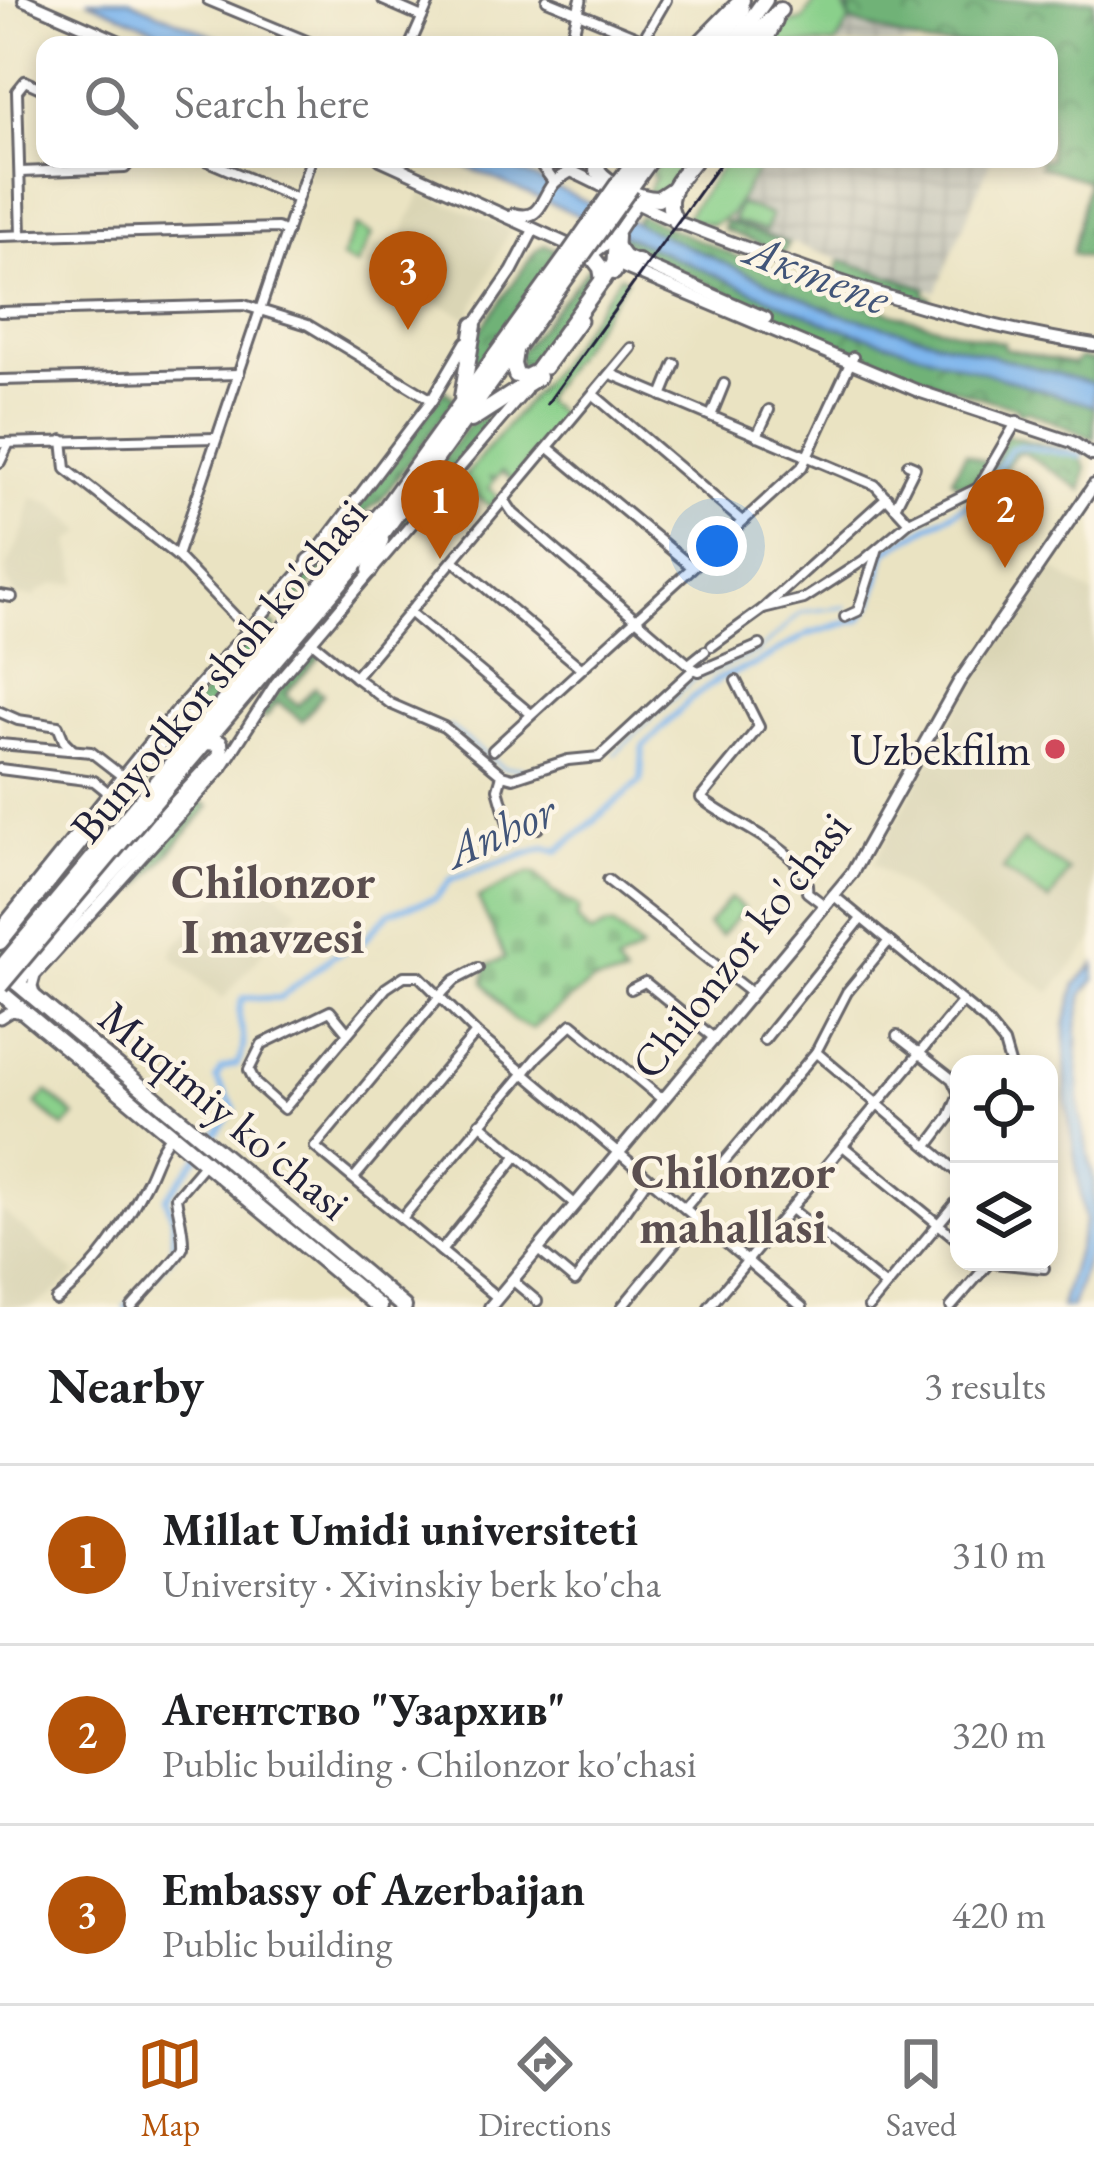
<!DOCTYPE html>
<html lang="en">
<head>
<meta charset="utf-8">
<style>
	:root { --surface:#fff; --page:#f2f2f2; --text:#202124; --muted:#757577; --line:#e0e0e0; --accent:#b45309 }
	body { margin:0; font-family:"EB Garamond",serif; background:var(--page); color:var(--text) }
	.controls { position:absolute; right:36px; bottom:36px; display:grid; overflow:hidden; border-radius:24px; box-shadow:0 6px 18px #0003 }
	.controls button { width:108px; height:108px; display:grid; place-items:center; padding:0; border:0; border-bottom:3px solid var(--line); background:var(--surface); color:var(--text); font:60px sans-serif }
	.you { position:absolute; left:717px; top:546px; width:42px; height:42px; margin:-30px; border:9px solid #fff; border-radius:50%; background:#1a73e8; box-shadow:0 0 0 18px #1a73e833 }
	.badge { display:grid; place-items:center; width:78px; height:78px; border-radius:50%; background:var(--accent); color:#fff; font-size:39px; font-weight:700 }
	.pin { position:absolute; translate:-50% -99px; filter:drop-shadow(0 3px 6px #0008) }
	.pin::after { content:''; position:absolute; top:63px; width:42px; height:36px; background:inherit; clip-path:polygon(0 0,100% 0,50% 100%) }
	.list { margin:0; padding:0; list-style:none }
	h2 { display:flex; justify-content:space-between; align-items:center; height:156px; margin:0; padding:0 48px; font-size:51px }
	h2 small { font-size:39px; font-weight:400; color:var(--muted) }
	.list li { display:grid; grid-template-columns:78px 1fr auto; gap:36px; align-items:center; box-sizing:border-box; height:180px; padding:0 48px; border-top:3px solid var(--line) }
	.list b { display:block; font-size:45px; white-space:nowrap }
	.list p { margin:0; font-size:39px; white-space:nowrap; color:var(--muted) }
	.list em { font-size:39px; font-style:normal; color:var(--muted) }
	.icon { flex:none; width:66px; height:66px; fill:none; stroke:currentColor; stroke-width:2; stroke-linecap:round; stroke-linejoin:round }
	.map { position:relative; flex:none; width:1094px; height:1307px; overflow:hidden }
	.search { position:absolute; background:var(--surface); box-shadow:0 6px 18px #0003; left:36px; right:36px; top:36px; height:132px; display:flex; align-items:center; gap:30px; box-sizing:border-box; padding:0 42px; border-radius:24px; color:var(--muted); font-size:45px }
	.sheet { height:696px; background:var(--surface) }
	nav { display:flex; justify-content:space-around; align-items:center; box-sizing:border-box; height:168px; border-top:3px solid var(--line); background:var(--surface); font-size:33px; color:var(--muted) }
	nav a { display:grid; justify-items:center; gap:6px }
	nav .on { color:var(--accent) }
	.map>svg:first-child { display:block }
	.built { fill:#dad5b5 }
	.industrial { fill:url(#industrial-grid) }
	.green { fill:#8ad08b; stroke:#567963; stroke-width:3 }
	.forest { fill:url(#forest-crowns); stroke:#486a59; stroke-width:3 }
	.cemetery { fill:url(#cemetery-stones); stroke:#567963; stroke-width:3 }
	.water { fill:#7db5ed; stroke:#506c94; stroke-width:3 }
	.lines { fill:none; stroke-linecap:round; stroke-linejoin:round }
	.stream { stroke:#7db5ed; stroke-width:3 }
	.canal { stroke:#7db5ed; stroke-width:6 }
	.minor-casing { stroke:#68666a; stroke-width:14 }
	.tertiary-casing { stroke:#68666a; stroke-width:15 }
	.secondary-casing { stroke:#68666a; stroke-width:16 }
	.primary-casing { stroke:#68666a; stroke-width:20 }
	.minor { stroke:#fff; stroke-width:8 }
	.tertiary { stroke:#fff; stroke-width:9 }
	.secondary { stroke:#fff; stroke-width:10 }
	.primary { stroke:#fff; stroke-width:14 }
	.rail { stroke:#22223b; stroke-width:3 }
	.primary-bridge-casing { stroke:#68666a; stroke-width:20; stroke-linecap:butt }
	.primary-bridge { stroke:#fff; stroke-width:14 }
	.poi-dot { fill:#d1495b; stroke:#fcf5e5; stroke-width:4.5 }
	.labels { text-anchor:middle; stroke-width:9; stroke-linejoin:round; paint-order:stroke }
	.street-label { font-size:45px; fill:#22223b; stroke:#fcf5e5 }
	.poi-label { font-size:45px; fill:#22223b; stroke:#fcf5e5; text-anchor:end }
	.water-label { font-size:48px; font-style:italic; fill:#425579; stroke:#fcf5e5 }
	.neighbourhood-label { font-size:48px; font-weight:bold; fill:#5b4f50; stroke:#fcf5e5 }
</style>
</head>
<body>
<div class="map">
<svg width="1094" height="1307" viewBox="0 0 1094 1307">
	<defs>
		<pattern id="industrial-grid" width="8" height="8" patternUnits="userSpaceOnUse" patternTransform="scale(3)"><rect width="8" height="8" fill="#c5c5b8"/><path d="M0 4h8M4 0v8" fill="none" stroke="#a9a99f"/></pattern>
		<pattern id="forest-crowns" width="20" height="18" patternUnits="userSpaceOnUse" patternTransform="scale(3)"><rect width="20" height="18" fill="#6fb277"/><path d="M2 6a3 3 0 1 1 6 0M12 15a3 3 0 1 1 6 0" fill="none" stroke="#5b9063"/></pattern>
		<pattern id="cemetery-stones" width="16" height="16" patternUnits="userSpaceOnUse" patternTransform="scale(3)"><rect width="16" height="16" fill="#8ad08b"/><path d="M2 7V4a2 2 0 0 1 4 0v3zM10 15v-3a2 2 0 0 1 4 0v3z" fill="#77b279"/></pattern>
	</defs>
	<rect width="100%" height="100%" fill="#fcf5e5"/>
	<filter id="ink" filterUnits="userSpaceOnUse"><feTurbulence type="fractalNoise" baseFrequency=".00833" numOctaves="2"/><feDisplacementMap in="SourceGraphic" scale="24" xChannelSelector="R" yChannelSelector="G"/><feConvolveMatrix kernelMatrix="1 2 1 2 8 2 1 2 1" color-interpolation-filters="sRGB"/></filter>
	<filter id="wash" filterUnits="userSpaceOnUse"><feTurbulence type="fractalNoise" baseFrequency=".004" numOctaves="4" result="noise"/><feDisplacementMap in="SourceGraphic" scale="48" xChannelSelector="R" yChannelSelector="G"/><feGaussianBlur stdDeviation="2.7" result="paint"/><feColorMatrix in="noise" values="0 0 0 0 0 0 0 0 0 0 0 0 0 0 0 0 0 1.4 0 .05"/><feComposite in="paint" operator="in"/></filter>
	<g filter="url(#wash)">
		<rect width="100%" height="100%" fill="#eae3c2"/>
		<g class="built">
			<polygon points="421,193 510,229 468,318 363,266 374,243 395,252"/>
			<polygon points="32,497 52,504 84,532 70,541 78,583 54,584 37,592 37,597 16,596 7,580 7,568 25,528"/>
			<polygon points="1050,566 1094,596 1094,940 1050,993 873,863 1004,625"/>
			<polygon points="251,870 299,910 223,999 172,957 173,949 226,888 233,888"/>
			<polygon points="0,1209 75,1273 50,1296 31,1307 0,1307"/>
		</g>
		<g class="industrial">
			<polygon points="850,21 925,45 835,45"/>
			<polygon points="764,159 991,159 936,292 727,221"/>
		</g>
		<g class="green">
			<polygon points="816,0 843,3 850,21 835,45 771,45 782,26 803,20"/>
			<path d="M662 159H688C675 176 668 193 646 194L656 177 651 174Z"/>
			<polygon points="727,159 764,159 731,214 712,225 685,218"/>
			<polygon points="739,204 771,215 766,231 733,221"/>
			<polygon points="356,226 372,234 357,266 341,258"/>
			<polygon points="421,252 451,266 443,285 412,270"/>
			<polygon points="620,276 627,279 542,400 564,417 513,481 502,472 496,478 491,478 494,481 489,488 498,496 490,507 460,482 546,379"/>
			<polygon points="183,723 190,723 190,729 1,960 0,948"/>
			<polygon points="1023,841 1069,871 1049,901 1003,870"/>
			<polygon points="730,898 744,909 721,936 707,925"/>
			<polygon points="47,1092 75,1116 64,1128 36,1104"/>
		</g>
		<g class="forest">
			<polygon points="848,0 1094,0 1094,259 1072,254 1088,181 1039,166 1041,161 1038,159 1049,159 1049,45 925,45 850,21"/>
			<path d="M640 215C758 267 877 315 1004 343V348L1073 364 1080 358 1094 361V384L836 313 635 223Z"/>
			<polygon points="725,221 788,243 784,254 723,229"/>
			<path d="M623 235 831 325 1094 406V439L1028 411 1018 412V408C885 373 760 307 636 250L620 239Z"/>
			<polygon points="545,245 556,249 549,264 469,378 477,335 537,249"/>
			<polygon points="841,260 926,288 924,294 931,298 929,303 835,274"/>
			<polygon points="591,265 597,278 539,366 522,373 518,354"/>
			<polygon points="444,390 455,399 381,500 329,539 397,458"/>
			<polygon points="486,416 487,426 389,541 396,521 468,425"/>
			<polygon points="1005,435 1078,454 1086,468 1082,490 1023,452 1016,453 1000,475 1012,484 1000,500 1010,505 1018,494 1033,502 1019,520 993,502 983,506 964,491 965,483 956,483 952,478 966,453 994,466"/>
			<polygon points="353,535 292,607 281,599 304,571"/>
			<polygon points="262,620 276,626 202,716 192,708"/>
			<polygon points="313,646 323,654 285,694 298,705 315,687 323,694 302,721 278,702 265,718 260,716"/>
			<polygon points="199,799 209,807 139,888 128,876"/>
		</g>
		<polygon class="cemetery" points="528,873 535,873 553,892 579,908 577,919 591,934 607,925 614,926 642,950 616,964 625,977 592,982 532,1029 513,1020 484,982 486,966 505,958 478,898"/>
		<g class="water">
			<polygon points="87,0 129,0 234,45 191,45"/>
			<polygon points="449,159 491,159 836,313 1094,384 1094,406 831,325"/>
			<polygon points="1094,964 1094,980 1083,994 1077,1028 1080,1114 1094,1182 1094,1236 1072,1307 1061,1307 1085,1222 1066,1101 1065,1025 1076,984"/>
		</g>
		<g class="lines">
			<g class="stream">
				<polyline points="396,712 414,718"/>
				<polyline points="449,726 503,768 523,768"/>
				<polyline points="615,754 695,678 758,652 802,612 846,607"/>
			</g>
			<g class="canal">
				<path d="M211 1140 235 1109 216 1078 221 1069 237 1064C254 1036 230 1020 243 998H280L333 956 361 943 390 912 436 898 451 879 544 848 558 851 641 781 643 747 692 698 720 678 754 665 808 634 860 619 872 603 886 551 979 498 1010 449 1020 446 1081 456"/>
				<polyline points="126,1307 173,1253 173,1219 166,1198 199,1156"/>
			</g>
		</g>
	</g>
	<g filter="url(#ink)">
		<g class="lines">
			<defs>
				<g id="minor">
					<polyline points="208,0 316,45"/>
					<polyline points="383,0 422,17"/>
					<polyline points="547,0 644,40"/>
					<polyline points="410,45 430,0"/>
					<polyline points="640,45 666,0"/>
					<polyline points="203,159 297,199"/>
					<polyline points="20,172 125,168 132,159"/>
					<polyline points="21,235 17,91 25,81 45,90"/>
					<polyline points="0,236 277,228 287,232"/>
					<polyline points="0,312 244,305 308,325 432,400"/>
					<polyline points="611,374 875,485 909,522"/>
					<polyline points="0,380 239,374"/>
					<polyline points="594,395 742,521"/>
					<polyline points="662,396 675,364"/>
					<polyline points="711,416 724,384"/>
					<polyline points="757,436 769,410"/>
					<polyline points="63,440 66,469 177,556 248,630"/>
					<polyline points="0,443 216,438"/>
					<polyline points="550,449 692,567"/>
					<polyline points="0,462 9,443"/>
					<polyline points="505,501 513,513 694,669"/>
					<polyline points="895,507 915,467 908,464"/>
					<polyline points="177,556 311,159"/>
					<polyline points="454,561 581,668"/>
					<polyline points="0,595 12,597"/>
					<polyline points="763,609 804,599 864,560 909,522 978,488 1017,421"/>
					<polyline points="409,612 531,714"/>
					<polyline points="845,617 858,611 877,551"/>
					<polyline points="311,641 355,677 631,348"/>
					<polyline points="712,646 763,609 887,497"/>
					<polyline points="690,663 705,651"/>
					<polyline points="355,677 391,704 444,727 502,775 513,778 568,760 599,757 694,669 699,671 760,645"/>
					<path d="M736 681 759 727 701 798C727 822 813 852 807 892L824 905"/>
					<polyline points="0,712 18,720 58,726 64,741 73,750"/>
					<polyline points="0,744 91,752 122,776"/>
					<polyline points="493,750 802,467 853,357"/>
					<polyline points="0,769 94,781 109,793"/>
					<polyline points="502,775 498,789 509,827 535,819 538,828"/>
					<polyline points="608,880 751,993"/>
					<polyline points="833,895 986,1021 1004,1043 1010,1064"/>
					<polyline points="478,968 455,980 444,991 315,1147 498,1298"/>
					<polyline points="631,989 645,982 714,1038"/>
					<polyline points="348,1033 330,1011 262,1044 249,1070 256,1084 284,1109 386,988 404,976 419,976 476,1033 802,1307"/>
					<polyline points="897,1036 952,1079 959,1094 949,1118 928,1146"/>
					<polyline points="764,1040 861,919"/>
					<polyline points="816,1052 959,1173"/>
					<polyline points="480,1123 576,1205"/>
					<polyline points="843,1146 959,1241"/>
					<polyline points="354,1178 476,1033"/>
					<polyline points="685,1208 816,1052 847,992 888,942"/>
					<polyline points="791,1209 886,1286"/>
					<polyline points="403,1217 538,1056 572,1024 663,1100"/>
					<polyline points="538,1250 575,1281 648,1178"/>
					<polyline points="441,1251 518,1155"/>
					<polyline points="984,1262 1044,1268"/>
					<polyline points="512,1280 537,1301"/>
					<path d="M56 1300C96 1269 122 1230 145 1185 155 1167 157 1151 172 1134"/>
					<path d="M132 1307C142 1295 182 1254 183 1247 184 1231 178 1213 176 1197L206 1162"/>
					<polyline points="622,1307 696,1217"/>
					<polyline points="709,1307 962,1002"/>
					<polyline points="869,1307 959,1199"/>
					<polyline points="951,1307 989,1263"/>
				</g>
				<g id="tertiary">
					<polyline points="570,45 581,0"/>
					<polyline points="537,159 554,182"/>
					<polyline points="474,326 512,271 534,229"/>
					<polyline points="546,369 582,320"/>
					<polyline points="0,928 162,727 310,561 432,400 466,342"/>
					<polyline points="35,996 32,986 35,975 221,769 276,683 526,390"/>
					<polyline points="0,1018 11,1011 23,1013"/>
				</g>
				<g id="secondary">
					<polyline points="24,0 127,45"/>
					<polyline points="380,159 578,249"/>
					<path d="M514 214C541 221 540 201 553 184 556 180 566 174 571 171 610 189 648 211 688 226 821 277 952 323 1094 345"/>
					<polyline points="617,245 625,256 766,318"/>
					<polyline points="591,255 613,239 637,202"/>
					<polyline points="623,267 918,391 1072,442 1092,455"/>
					<polyline points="490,1307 852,873 959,682 1094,485"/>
				</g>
				<g id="primary">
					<polyline points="698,45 742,0"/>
					<polyline points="717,45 742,9"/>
					<polyline points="733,45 765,0"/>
					<polyline points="743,45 780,10"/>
					<polyline points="763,45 775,20"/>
					<path d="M599 159 597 170C609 185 638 199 658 199L673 189"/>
					<polyline points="559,162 589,159"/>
					<polyline points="620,181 636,159"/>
					<polyline points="631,187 651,159"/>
					<path d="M676 221C659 198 680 178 695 159"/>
					<polyline points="591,255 601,268 603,280"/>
					<polyline points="614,272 616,236"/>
					<polyline points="515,351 513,364 516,375 526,377 536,372 614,264 638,262"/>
					<polyline points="462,397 474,325"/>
					<polyline points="471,420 538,377"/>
					<polyline points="310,561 370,519"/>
					<polyline points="370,570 381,540"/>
					<polyline points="169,767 385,509 568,255"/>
					<polyline points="178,774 385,530 579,260"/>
					<polyline points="0,942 174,724 191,718 197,723 196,735"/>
					<polyline points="4,972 404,1307"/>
					<polyline points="17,983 84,903 221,755 220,743 205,742"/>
					<polyline points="0,992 379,1307"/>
				</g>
			</defs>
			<use href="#minor" class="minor-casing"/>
			<use href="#tertiary" class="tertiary-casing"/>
			<use href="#secondary" class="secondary-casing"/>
			<use href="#primary" class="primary-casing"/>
			<use href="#minor" class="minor"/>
			<use href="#tertiary" class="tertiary"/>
			<use href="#secondary" class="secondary"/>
			<use href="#primary" class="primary"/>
			<polyline class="rail" points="547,404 723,159"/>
			<defs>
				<g id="primary-bridge">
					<polyline points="568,255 620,181"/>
					<polyline points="579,260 631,187"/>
					<polyline points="0,969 169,767"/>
					<polyline points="0,986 178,774"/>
				</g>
			</defs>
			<use href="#primary-bridge" class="primary-bridge-casing"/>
			<use href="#primary-bridge" class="primary-bridge"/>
		</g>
	</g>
	<circle class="poi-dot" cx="1055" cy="749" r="12"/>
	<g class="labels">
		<g class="street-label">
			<text transform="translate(218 670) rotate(-50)" y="16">Bunyodkor shoh ko'chasi</text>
			<text transform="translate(740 945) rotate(-52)" y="16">Chilonzor ko'chasi</text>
			<text transform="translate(225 1110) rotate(40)" y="16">Muqimiy ko'chasi</text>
		</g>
		<g class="poi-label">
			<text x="1031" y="765">Uzbekfilm</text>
		</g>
		<g class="water-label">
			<text transform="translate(818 273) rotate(21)" y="17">Актепе</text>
			<text transform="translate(500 830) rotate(-24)" y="17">Anhor</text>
		</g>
		<g class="neighbourhood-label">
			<text x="273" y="898">Chilonzor<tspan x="273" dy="55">I mavzesi</tspan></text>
			<text x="733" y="1188">Chilonzor<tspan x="733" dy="55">mahallasi</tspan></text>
		</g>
	</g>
</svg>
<div class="controls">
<button><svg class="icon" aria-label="locate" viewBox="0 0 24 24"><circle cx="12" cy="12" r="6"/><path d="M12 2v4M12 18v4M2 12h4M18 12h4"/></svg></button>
<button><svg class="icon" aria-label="layers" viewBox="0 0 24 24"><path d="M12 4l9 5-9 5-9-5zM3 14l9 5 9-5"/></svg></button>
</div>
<div class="you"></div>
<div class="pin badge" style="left:440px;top:559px">1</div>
<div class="pin badge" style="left:1005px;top:568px">2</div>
<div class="pin badge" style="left:408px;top:330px">3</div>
<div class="search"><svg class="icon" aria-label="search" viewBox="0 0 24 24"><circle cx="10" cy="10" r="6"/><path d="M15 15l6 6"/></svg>Search here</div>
</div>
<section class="sheet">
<h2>Nearby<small>3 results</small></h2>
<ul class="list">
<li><span class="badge">1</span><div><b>Millat Umidi universiteti</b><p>University · Xivinskiy berk ko'cha</p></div><em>310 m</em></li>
<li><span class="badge">2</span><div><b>Агентство &quot;Узархив&quot;</b><p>Public building · Chilonzor ko'chasi</p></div><em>320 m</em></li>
<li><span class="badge">3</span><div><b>Embassy of Azerbaijan</b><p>Public building</p></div><em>420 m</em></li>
</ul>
</section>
<nav>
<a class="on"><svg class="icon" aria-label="map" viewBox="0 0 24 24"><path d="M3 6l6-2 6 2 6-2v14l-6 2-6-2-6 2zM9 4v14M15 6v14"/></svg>Map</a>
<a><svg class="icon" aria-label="directions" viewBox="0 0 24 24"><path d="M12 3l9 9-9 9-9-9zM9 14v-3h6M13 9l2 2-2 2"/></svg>Directions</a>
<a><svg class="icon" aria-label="saved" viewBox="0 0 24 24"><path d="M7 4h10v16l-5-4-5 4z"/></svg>Saved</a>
</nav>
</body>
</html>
